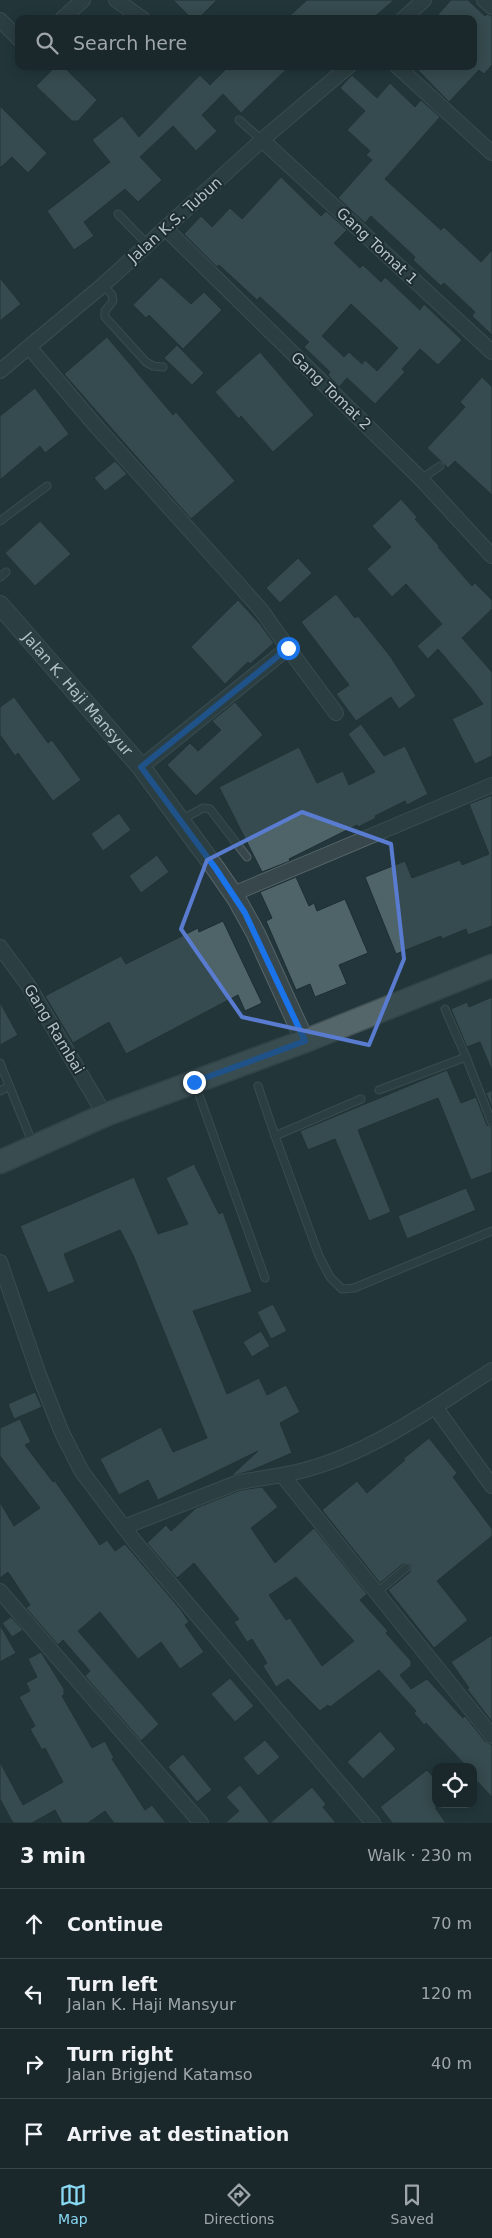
<!DOCTYPE html>
<html lang="en">
<head>
<meta charset="utf-8">
<style>
	:root { --surface:#1a282c; --page:#273438; --text:#f1f3f6; --muted:#9fa6a9; --line:#384448; --accent:#8ad9f4 }
	body { margin:0; font-family:"DejaVu Sans",sans-serif; background:var(--page); color:var(--text) }
	.controls { position:absolute; right:15px; bottom:15px; display:grid; overflow:hidden; border-radius:10px; box-shadow:0 2px 12px #0003 }
	.controls button { width:45px; height:45px; display:grid; place-items:center; padding:0; border:0; border-bottom:1px solid var(--line); background:var(--surface); color:var(--text); font:25px sans-serif }
	.stop { position:absolute; width:15px; height:15px; margin:-11px; border:4px solid #1a73e8; border-radius:50%; background:#fff }
	.stop.end { background:#1a73e8; border-color:#fff; box-shadow:0 1px 5px #0008 }
	.list { margin:0; padding:0; list-style:none }
	h2 { display:flex; justify-content:space-between; align-items:center; height:65px; margin:0; padding:0 20px; font-size:21px }
	h2 small { font-size:16px; font-weight:400; color:var(--muted) }
	.list li { display:grid; grid-template-columns:32px 1fr auto; gap:15px; align-items:center; box-sizing:border-box; height:70px; padding:0 20px; border-top:1px solid var(--line) }
	.list b { display:block; font-size:19px; white-space:nowrap }
	.list p { margin:0; font-size:16px; white-space:nowrap; color:var(--muted) }
	.list em { font-size:16px; font-style:normal; color:var(--muted) }
	.icon { flex:none; width:28px; height:28px; fill:none; stroke:currentColor; stroke-width:2; stroke-linecap:round; stroke-linejoin:round }
	.map { position:relative; flex:none; width:492px; height:1823px; overflow:hidden }
	.search { position:absolute; background:var(--surface); box-shadow:0 2px 12px #0003; left:15px; right:15px; top:15px; height:55px; display:flex; align-items:center; gap:12px; box-sizing:border-box; padding:0 18px; border-radius:10px; color:var(--muted); font-size:19px }
	.sheet { height:345px; background:var(--surface) }
	nav { display:flex; justify-content:space-around; align-items:center; box-sizing:border-box; height:70px; border-top:1px solid var(--line); background:var(--surface); font-size:14px; color:var(--muted) }
	nav a { display:grid; justify-items:center; gap:2px }
	nav .on { color:var(--accent) }
	.map>svg:first-child { display:block }
	.building { fill:#4f6469; stroke:#1e2e32; fill-rule:evenodd }
	.lines { fill:none; stroke-linecap:round; stroke-linejoin:round }
	.service-casing { stroke:#556569; stroke-width:9 }
	.minor-casing { stroke:#556569; stroke-width:16 }
	.tertiary-casing { stroke:#556569; stroke-width:20 }
	.primary-casing { stroke:#435357; stroke-width:25 }
	.service { stroke:#37474b; stroke-width:7 }
	.minor { stroke:#37474b; stroke-width:14 }
	.tertiary { stroke:#37474b; stroke-width:18 }
	.primary { stroke:#55666b; stroke-width:22 }
	.route { stroke:#1a73e8; stroke-width:6 }
	.marked { fill:none; stroke:#597cd1; stroke-width:4; stroke-linejoin:round }
	.labels { text-anchor:middle; stroke-width:4; stroke-linejoin:round; paint-order:stroke }
	.street-label { font-size:15px; fill:#b3c2c7; stroke:#1c2c30 }
</style>
</head>
<body>
<div class="map">
<svg width="492" height="1823" viewBox="0 0 492 1823">
	<rect width="100%" height="100%" fill="#23363b"/>
	<g class="building">
		<polygon points="173,0 217,0 198,19 192,19"/>
		<polygon points="307,0 394,0 372,19 286,19"/>
		<polygon points="451,0 468,0 485,16 487,14 492,16 492,65 484,74 479,70 449,102 414,66 475,66 473,64 473,19 434,19"/>
		<polygon points="56,66 63,66 97,100 78,121 72,121 36,86"/>
		<polygon points="229,66 290,66 241,113 223,94 202,115 217,131 196,151 173,126 140,157 162,180 138,202 125,189 84,222 94,236 74,250 47,211 110,162 92,140 122,116 139,137 200,75 210,85"/>
		<polygon points="352,75 377,98 390,83 415,107 421,100 440,117 385,179 441,230 444,227 481,262 492,250 492,335 472,316 475,312 444,283 441,286 413,260 415,257 371,216 365,223 338,198 372,160 366,155 370,151 347,130 365,111 340,88"/>
		<polygon points="0,106 47,153 28,173 12,157 0,168"/>
		<path d="M281 177 321 216 326 211 347 230 334 243 360 268 363 265 381 282 385 277 420 310 424 304 462 340 438 365 420 349 402 369 405 372 375 404 347 378 339 387 328 375 330 372 304 347 309 342 260 297 257 300 219 265 217 267 184 234 201 216 212 227 230 208 242 219ZM351 304 398 348 377 371 365 360 362 364 349 352 344 357 322 336Z"/>
		<polygon points="161,277 191,304 204,292 222,310 183,349 149,315 146,318 133,305"/>
		<polygon points="0,278 21,304 0,321"/>
		<polygon points="107,337 173,415 176,412 235,481 191,519 64,374"/>
		<polygon points="177,345 204,373 192,385 164,358"/>
		<polygon points="260,352 314,415 273,452 241,416 239,419 215,392"/>
		<polygon points="482,377 492,387 492,495 455,461 448,468 427,448 465,407 460,402"/>
		<polygon points="35,388 69,434 45,453 40,446 0,480 0,416"/>
		<polygon points="115,461 127,474 105,491 94,478"/>
		<polygon points="401,499 417,517 415,519 439,546 438,547 472,586 475,583 492,600 492,609 462,638 492,672 492,756 475,764 452,719 483,704 472,689 438,649 428,659 417,646 442,624 406,584 392,597 367,569 391,547 372,526"/>
		<polygon points="40,521 71,554 35,586 5,553"/>
		<polygon points="298,558 312,573 280,603 266,588"/>
		<polygon points="336,594 355,618 358,616 390,656 416,696 399,709 391,697 356,721 336,694 349,685 301,622"/>
		<polygon points="238,600 260,624 274,643 250,664 248,662 225,684 191,647"/>
		<polygon points="14,697 48,743 52,740 81,780 53,801 18,753 15,756 0,735 0,707"/>
		<polygon points="235,702 263,735 196,796 167,765 190,743 198,751 221,730 212,721"/>
		<polygon points="361,724 384,756 405,746 428,794 407,805 405,801 375,816 376,818 358,827 357,825 289,859 290,861 262,872 219,787 299,747 317,783 343,771 349,785 375,772 348,734"/>
		<polygon points="492,795 492,926 468,935 466,929 442,939 441,936 396,954 365,877 405,861 412,878 460,860 462,865 489,854 469,804"/>
		<polygon points="119,813 131,830 103,851 91,834"/>
		<polygon points="157,855 169,872 141,893 129,876"/>
		<polygon points="296,877 309,906 314,903 317,911 345,899 368,953 339,965 347,984 315,997 310,984 296,990 266,921 272,918 260,892"/>
		<polygon points="223,921 262,1003 245,1011 238,995 126,1054 109,1022 73,1043 45,996 121,956 126,964 198,928 199,932"/>
		<polygon points="492,997 492,1071 480,1042 467,1047 451,1009 467,1002 469,1007"/>
		<polygon points="0,1002 18,1035 0,1045"/>
		<polygon points="447,1070 461,1103 476,1097 487,1125 492,1128 492,1172 471,1180 438,1098 358,1130 391,1212 369,1221 335,1139 308,1150 300,1131"/>
		<polygon points="492,1090 492,1108 486,1093"/>
		<polygon points="194,1164 219,1214 223,1212 252,1292 193,1311 227,1394 259,1378 267,1395 286,1385 300,1412 280,1423 292,1453 250,1471 231,1476 258,1451 158,1500 148,1480 119,1495 100,1459 161,1427 173,1452 207,1438 133,1255 120,1230 64,1254 75,1282 48,1293 20,1226 134,1177 158,1234 188,1224 166,1178"/>
		<polygon points="466,1188 476,1210 407,1239 398,1216"/>
		<polygon points="273,1304 287,1331 271,1339 257,1312"/>
		<polygon points="261,1331 270,1346 252,1357 243,1342"/>
		<polygon points="35,1392 42,1407 14,1419 8,1404"/>
		<polygon points="20,1419 31,1442 25,1445 53,1482 55,1481 100,1545 107,1540 115,1551 125,1544 181,1610 189,1622 185,1625 204,1652 180,1669 161,1642 138,1659 100,1612 78,1631 159,1724 141,1741 85,1676 90,1671 63,1640 58,1645 26,1608 30,1605 8,1572 0,1578 0,1502 14,1526 40,1508 0,1456 0,1428"/>
		<polygon points="429,1438 457,1473 453,1477 492,1529 492,1536 437,1581 468,1620 434,1648 388,1590 410,1572 410,1565 403,1564 380,1583 322,1510 357,1481 367,1493 405,1460 403,1459"/>
		<path d="M262 1487 278 1507 251 1528 275 1563 314 1528 367 1594 360 1600 388 1631 386 1633 411 1661V1666L400 1675 411 1689 427 1679 463 1718 465 1716 485 1741 492 1745V1797L473 1777V1767H467L426 1723 424 1725 414 1713 416 1711 379 1670 330 1707 328 1705 320 1711 288 1679 276 1687 263 1666 267 1663 252 1639 247 1642 234 1622 239 1619 194 1563 177 1578 147 1543 166 1525 171 1531 196 1508 241 1490ZM296 1577 354 1641 322 1666 290 1618 286 1620 269 1595Z"/>
		<polygon points="11,1617 23,1630 12,1637 2,1623"/>
		<polygon points="0,1625 16,1653 0,1662"/>
		<polygon points="492,1635 492,1722 467,1689 469,1688 451,1662"/>
		<polygon points="41,1652 64,1689 64,1695 62,1696 92,1748 105,1741 114,1758 112,1759 145,1810 152,1805 166,1823 114,1823 105,1811 88,1823 62,1823 55,1810 32,1823 13,1823 0,1799 0,1762 23,1805 63,1782 45,1748 42,1750 30,1729 35,1726 19,1697 30,1691 26,1683 37,1677 28,1659"/>
		<polygon points="230,1678 254,1706 235,1722 211,1694"/>
		<polygon points="380,1731 396,1749 363,1779 347,1762"/>
		<polygon points="265,1740 280,1757 258,1776 243,1758"/>
		<polygon points="183,1754 212,1790 197,1802 168,1767"/>
		<polygon points="427,1770 436,1780 436,1809 446,1823 392,1823 380,1807"/>
		<polygon points="240,1785 270,1823 312,1787 326,1804 323,1807 336,1823 225,1823 239,1811 226,1797"/>
	</g>
	<g class="lines">
		<defs>
			<g id="service">
				<polyline points="239,120 262,140"/>
				<polyline points="118,214 148,245"/>
				<polyline points="103,285 112,295 113,301 105,311 105,317 146,362 153,366 163,367"/>
				<polyline points="421,479 440,466"/>
				<polyline points="0,521 47,486"/>
				<polyline points="0,577 6,572"/>
				<polyline points="181,820 203,808 210,809 247,857"/>
				<polyline points="466,1057 492,1123"/>
				<polyline points="0,1063 33,1144"/>
				<polyline points="195,1084 265,1278"/>
				<polyline points="258,1086 275,1136 361,1099"/>
				<polyline points="379,1090 466,1057 445,1009"/>
				<polyline points="0,1091 9,1086"/>
				<polyline points="275,1136 319,1256 330,1277 342,1289 354,1288 492,1231"/>
				<polyline points="376,1593 406,1568"/>
			</g>
			<g id="minor">
				<polyline points="116,0 143,19"/>
				<polyline points="484,0 492,7"/>
				<polyline points="62,19 83,0"/>
				<polyline points="403,19 424,0"/>
				<polyline points="0,20 19,39"/>
				<polyline points="397,66 492,153"/>
				<polyline points="262,140 492,352"/>
				<polyline points="166,229 421,479 492,556"/>
				<polyline points="29,347 96,426 239,585 262,611 288,648"/>
				<polyline points="0,371 103,285 262,140 349,66"/>
				<polyline points="141,767 288,648 336,713"/>
				<polyline points="233,894 492,785"/>
				<polyline points="0,947 28,985 105,1115"/>
				<polyline points="0,1262 39,1375 62,1433 82,1472 136,1543 373,1823"/>
				<polyline points="435,1407 492,1486"/>
				<path d="M282 1475C359 1462 428 1411 492 1370"/>
				<polyline points="124,1527 239,1482 282,1475 492,1736"/>
				<polyline points="0,1591 201,1823"/>
			</g>
			<g id="tertiary">
				<path id="s1" d="M0 605 141 767 216 869 236 898 256 934 305 1041"/>
			</g>
			<polyline id="primary" points="0,1162 105,1115 305,1041 492,966"/>
		</defs>
		<use href="#service" class="service-casing"/>
		<use href="#minor" class="minor-casing"/>
		<use href="#tertiary" class="tertiary-casing"/>
		<use href="#primary" class="primary-casing"/>
		<use href="#service" class="service"/>
		<use href="#minor" class="minor"/>
		<use href="#tertiary" class="tertiary"/>
		<use href="#primary" class="primary"/>
	</g>
	<g class="lines">
		<polyline class="route" points="194,1082 305,1041 245,913 216,869 141,767 288,648"/>
	</g>
	<path d="M0 0H492V1823H0ZM302 812 391 844 404 959 369 1045 242 1017 181 929 207 860Z" fill="#23363b" fill-opacity=".55" fill-rule="evenodd"/>
	<path class="marked" d="M302 812 391 844 404 959 369 1045 242 1017 181 929 207 860Z"/>
	<g class="labels">
		<g class="street-label">
			<text transform="translate(175 220) rotate(-42)" y="5">Jalan K.S. Tubun</text>
			<text transform="translate(377 246) rotate(43)" y="5">Gang Tomat 1</text>
			<text transform="translate(331 391) rotate(44)" y="5">Gang Tomat 2</text>
			<text dy="5" stroke="none"><textPath href="#s1" startOffset="118">Jalan K. Haji Mansyur</textPath></text>
			<text transform="translate(54 1029) rotate(59)" y="5">Gang Rambai</text>
		</g>
	</g>
</svg>
<div class="controls">
<button><svg class="icon" aria-label="locate" viewBox="0 0 24 24"><circle cx="12" cy="12" r="6"/><path d="M12 2v4M12 18v4M2 12h4M18 12h4"/></svg></button>
</div>
<div class="stop" style="left:288px;top:648px"></div>
<div class="stop end" style="left:194px;top:1082px"></div>
<div class="search"><svg class="icon" aria-label="search" viewBox="0 0 24 24"><circle cx="10" cy="10" r="6"/><path d="M15 15l6 6"/></svg>Search here</div>
</div>
<section class="sheet">
<h2>3 min<small>Walk · 230 m</small></h2>
<ul class="list">
<li><svg class="icon" aria-label="ahead" viewBox="0 0 24 24"><path d="M12 20V5M6 11l6-6 6 6"/></svg><div><b>Continue</b></div><em>70 m</em></li>
<li><svg class="icon" aria-label="left" viewBox="0 0 24 24"><path d="M17 20v-9H6M10 6l-5 5 5 5"/></svg><div><b>Turn left</b><p>Jalan K. Haji Mansyur</p></div><em>120 m</em></li>
<li><svg class="icon" aria-label="right" viewBox="0 0 24 24"><path d="M7 20v-9h11M14 6l5 5-5 5"/></svg><div><b>Turn right</b><p>Jalan Brigjend Katamso</p></div><em>40 m</em></li>
<li><svg class="icon" aria-label="arrive" viewBox="0 0 24 24"><path d="M6 21V4h12l-3 4 3 4H6"/></svg><div><b>Arrive at destination</b></div></li>
</ul>
</section>
<nav>
<a class="on"><svg class="icon" aria-label="map" viewBox="0 0 24 24"><path d="M3 6l6-2 6 2 6-2v14l-6 2-6-2-6 2zM9 4v14M15 6v14"/></svg>Map</a>
<a><svg class="icon" aria-label="directions" viewBox="0 0 24 24"><path d="M12 3l9 9-9 9-9-9zM9 14v-3h6M13 9l2 2-2 2"/></svg>Directions</a>
<a><svg class="icon" aria-label="saved" viewBox="0 0 24 24"><path d="M7 4h10v16l-5-4-5 4z"/></svg>Saved</a>
</nav>
</body>
</html>
